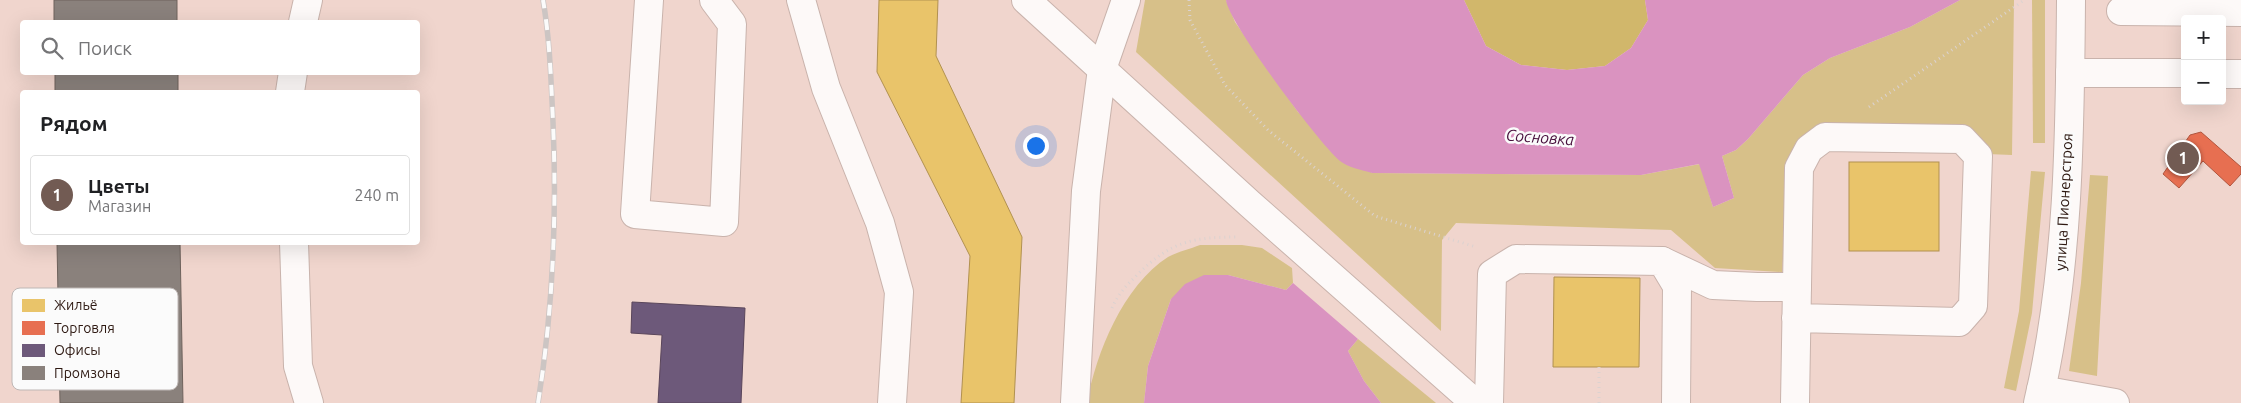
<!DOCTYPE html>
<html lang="ru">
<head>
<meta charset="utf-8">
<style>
	:root { --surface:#fff; --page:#f6f6f6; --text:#202124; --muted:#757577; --line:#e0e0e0; --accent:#725b53 }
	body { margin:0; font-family:Ubuntu,sans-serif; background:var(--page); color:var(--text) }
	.controls { position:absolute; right:15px; top:15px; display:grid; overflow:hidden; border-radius:5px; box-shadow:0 5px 20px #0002 }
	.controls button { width:45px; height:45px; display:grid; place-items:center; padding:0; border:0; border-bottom:1px solid var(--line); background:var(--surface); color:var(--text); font:25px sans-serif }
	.you { position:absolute; left:1035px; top:145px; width:18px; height:18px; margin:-12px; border:4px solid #fff; border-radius:50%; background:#1a73e8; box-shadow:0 0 0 8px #1a73e833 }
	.badge { display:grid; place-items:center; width:32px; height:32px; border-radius:50%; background:var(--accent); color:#fff; font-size:16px; font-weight:700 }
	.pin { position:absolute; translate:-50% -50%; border:2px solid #fff; box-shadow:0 1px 5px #0006 }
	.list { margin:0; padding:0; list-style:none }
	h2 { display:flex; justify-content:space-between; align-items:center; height:65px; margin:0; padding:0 20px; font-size:21px }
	h2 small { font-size:16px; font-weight:400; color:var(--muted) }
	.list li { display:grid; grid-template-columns:32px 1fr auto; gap:15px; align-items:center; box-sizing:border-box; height:80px; margin:0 10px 10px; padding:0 10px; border:1px solid var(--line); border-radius:5px }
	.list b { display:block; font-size:19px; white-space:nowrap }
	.list p { margin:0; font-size:16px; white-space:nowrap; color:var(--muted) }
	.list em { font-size:16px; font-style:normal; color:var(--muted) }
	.icon { flex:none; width:28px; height:28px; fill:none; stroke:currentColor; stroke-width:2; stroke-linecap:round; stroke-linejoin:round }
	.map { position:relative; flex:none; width:2241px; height:403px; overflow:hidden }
	.search { position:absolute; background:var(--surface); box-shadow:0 5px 20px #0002; left:20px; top:20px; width:400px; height:55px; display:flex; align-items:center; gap:12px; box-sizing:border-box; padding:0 18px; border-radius:5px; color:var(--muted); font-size:19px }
	.panel { position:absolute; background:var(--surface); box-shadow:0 5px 20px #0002; left:20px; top:90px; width:400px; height:155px; border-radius:5px }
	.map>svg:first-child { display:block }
	.green { fill:#d7c089 }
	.forest { fill:#d1b76b }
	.water { fill:#da93c0 }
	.homes { fill:#e9c46a; stroke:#b19150 }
	.shops { fill:#e76f51; stroke:#b0553e }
	.offices { fill:#6d597a; stroke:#5a465b }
	.industry { fill:#8a817c; stroke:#6e625c }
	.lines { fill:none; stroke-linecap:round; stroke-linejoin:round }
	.minor-casing { stroke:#c9b3ac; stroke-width:30 }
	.path { stroke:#dbd2d0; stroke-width:3; stroke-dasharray:1 4; stroke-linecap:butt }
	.minor { stroke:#fdf9f8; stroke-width:28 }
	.rail-casing { stroke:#ccc5c3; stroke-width:5.5 }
	.rail { stroke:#fbfbfb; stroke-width:4; stroke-dasharray:11; stroke-linecap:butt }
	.labels { text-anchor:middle; stroke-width:5; stroke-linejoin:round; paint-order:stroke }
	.street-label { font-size:15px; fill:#2e1912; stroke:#fbfbfb }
	.water-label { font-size:16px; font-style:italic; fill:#470f3c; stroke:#fbfbfb }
	.key { fill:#fbfbfb; stroke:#beb7b5; stroke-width:1 }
	.key-label { font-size:14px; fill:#2e1912 }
</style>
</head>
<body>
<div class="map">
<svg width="2241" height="403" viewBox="0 0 2241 403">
	<rect width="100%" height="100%" fill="#f0d5cd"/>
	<g class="green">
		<path d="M1145 0H1226L1235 22 1298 112 1372 173 1641 175 1700 164 1713 207 1734 198 1722 156 1736 150 1748 139 1803 75 1830 58 1910 27 1960 0H2014L2012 155 1987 154C1984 142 1980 137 1969 131L1827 129 1790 165 1782 272 1715 268 1671 230 1456 223 1442 240 1441 331 1136 52Z"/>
		<polygon points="2032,0 2045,0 2045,143 2033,143"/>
		<polygon points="2031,171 2045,172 2032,313 2016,391 2004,388 2019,311"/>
		<polygon points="2090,175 2108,176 2097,376 2069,371 2081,283"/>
		<path d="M1200 245H1242L1262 248 1292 268 1293 283 1286 290 1228 275 1171 299 1148 366 1144 403H1087C1096 353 1123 286 1168 257 1177 252 1190 249 1200 245Z"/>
		<polygon points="1358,339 1436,403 1381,403 1364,381 1348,351"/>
	</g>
	<polygon class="forest" points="1464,0 1645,0 1648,20 1631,48 1605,66 1567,70 1521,65 1486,46"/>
	<g class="water">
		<path d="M1226 0H1464L1486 46 1521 65 1567 70 1605 66 1631 48 1648 20 1645 0H1960L1910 27 1830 58 1803 75 1748 139 1736 150 1722 156 1734 198 1713 207 1699 164 1641 175 1372 173C1362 170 1347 167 1340 161 1320 145 1228 22 1226 0Z"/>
		<polygon points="1204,275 1228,275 1286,290 1293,283 1358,339 1348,351 1364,381 1381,403 1144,403 1148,366 1171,299 1185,284"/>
	</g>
	<g class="homes">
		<polygon points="879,0 938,0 936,56 1022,237 1014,403 961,403 970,256 877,72"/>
		<rect x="1849" y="162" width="90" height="89"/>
		<polygon points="1554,277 1640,278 1639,367 1553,367"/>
	</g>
	<polygon class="shops" points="2201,132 2241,167 2241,174 2230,186 2203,161 2179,188 2163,174 2190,135"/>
	<polygon class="offices" points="632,302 745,308 741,403 658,403 662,335 631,333"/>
	<g class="industry">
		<rect x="54" y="0" width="123" height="22"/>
		<rect x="55" y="72" width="123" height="20"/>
		<polygon points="57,242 180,242 183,403 60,403"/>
	</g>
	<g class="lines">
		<defs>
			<g id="minor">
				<polyline points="649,0 635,214 724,222 732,24 714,0"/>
				<polyline points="801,0 826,88 880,223 899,292 892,403"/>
				<polyline points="1026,0 1250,204 1475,403"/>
				<polyline points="2121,11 2241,12"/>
				<polyline points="303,22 308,0"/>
				<polyline points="2070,73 2185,73"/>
				<polyline points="2222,74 2241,74"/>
				<polyline points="290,92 293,72"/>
				<polyline points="294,242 298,366 309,403"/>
				<polyline points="1662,261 1713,285 1757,287 1797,287"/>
				<polyline points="2041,390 2115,403"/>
				<polyline points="1075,403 1086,191 1102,69 1126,0"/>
				<polyline points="1489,403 1492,274 1516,259 1662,261 1677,286 1676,403"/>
				<polyline points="1795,403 1799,168 1809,149 1825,137 1962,139 1978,156 1973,306 1959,322 1796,318"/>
				<path d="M2038 403C2069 272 2070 134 2071 0"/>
			</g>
		</defs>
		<use href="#minor" class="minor-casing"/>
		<g class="path">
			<polyline points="1189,0 1190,20 1225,85 1268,130 1375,216 1476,247"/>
			<polyline points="1869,107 2023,1"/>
			<path d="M1112 308C1118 294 1126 286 1137 275 1171 241 1193 237 1239 237"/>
			<polyline points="1599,403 1599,367"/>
		</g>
		<use href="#minor" class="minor"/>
		<defs>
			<path id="rail" d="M538 403C553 310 557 216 553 122 551 81 550 40 543 0"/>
		</defs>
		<use href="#rail" class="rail-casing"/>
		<use href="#rail" class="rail"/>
	</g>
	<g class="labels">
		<g class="street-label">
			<text transform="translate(2064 202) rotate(-87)" y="5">улица Пионерстроя</text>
		</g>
		<g class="water-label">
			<text transform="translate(1540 137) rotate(4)" y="6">Сосновка</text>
		</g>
	</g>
	<rect x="12" y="288" width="166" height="102" rx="8" class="key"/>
	<rect x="22" y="299" width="23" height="13" fill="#e9c46a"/>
	<rect x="22" y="321" width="23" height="14" fill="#e76f51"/>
	<rect x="22" y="344" width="23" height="13" fill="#6d597a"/>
	<rect x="22" y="366" width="23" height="14" fill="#8a817c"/>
	<g class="key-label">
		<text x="54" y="310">Жильё</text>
		<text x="54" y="333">Торговля</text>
		<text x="54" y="355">Офисы</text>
		<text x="54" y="378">Промзона</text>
	</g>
</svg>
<div class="controls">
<button>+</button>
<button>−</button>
</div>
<div class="you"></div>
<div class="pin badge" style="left:2183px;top:158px">1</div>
<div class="search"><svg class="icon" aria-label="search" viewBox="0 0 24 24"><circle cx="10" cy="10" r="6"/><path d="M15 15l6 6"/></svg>Поиск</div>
<section class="panel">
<h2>Рядом<small></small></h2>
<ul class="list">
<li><span class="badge">1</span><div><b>Цветы</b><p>Магазин</p></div><em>240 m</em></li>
</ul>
</section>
</div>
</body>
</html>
